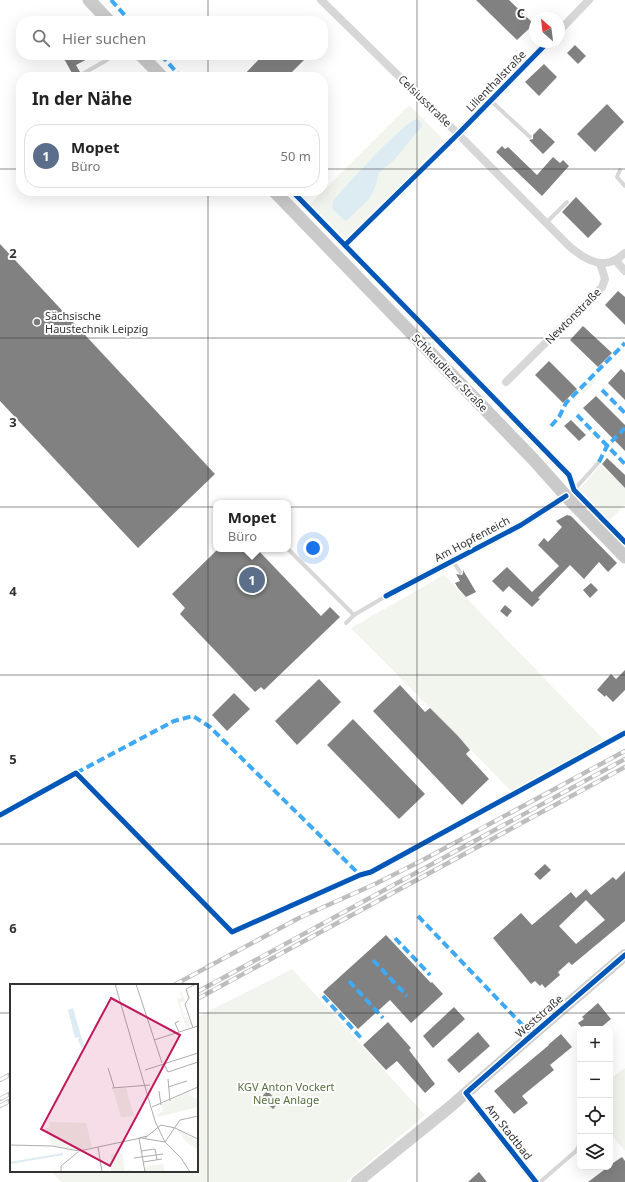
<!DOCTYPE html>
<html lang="de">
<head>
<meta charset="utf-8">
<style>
	:root { --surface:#fff; --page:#f2f2f2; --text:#222; --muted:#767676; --line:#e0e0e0; --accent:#0b8043 }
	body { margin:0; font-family:"Noto Sans",sans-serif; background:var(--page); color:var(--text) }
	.controls { position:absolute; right:12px; bottom:12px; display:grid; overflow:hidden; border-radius:8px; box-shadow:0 4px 16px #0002 }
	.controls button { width:36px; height:36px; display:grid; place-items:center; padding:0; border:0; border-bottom:1px solid var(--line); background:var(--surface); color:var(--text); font:20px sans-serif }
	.compass { position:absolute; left:529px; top:12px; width:36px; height:36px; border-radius:50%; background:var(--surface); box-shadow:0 4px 16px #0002; rotate:332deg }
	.you { position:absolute; left:313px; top:548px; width:14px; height:14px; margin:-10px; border:3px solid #fff; border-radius:50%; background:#1a73e8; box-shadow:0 0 0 6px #1a73e833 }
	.badge { display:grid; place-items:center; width:26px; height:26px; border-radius:50%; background:var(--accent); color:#fff; font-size:13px; font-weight:700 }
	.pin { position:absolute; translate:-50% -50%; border:2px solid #fff; box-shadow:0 1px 4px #0006 }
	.popup { position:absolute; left:213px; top:500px; width:78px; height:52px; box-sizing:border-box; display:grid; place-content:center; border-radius:8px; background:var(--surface); filter:drop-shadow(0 1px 3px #0005); font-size:13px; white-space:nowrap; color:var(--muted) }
	.popup b { font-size:15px; color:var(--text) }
	.popup::after { content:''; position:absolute; left:50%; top:100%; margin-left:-8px; border:8px solid transparent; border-top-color:var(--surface) }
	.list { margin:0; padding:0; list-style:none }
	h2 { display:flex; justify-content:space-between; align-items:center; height:52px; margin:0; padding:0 16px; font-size:17px }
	h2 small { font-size:13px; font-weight:400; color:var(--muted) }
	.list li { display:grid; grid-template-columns:26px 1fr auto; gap:12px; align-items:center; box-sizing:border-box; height:64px; margin:0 8px 8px; padding:0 8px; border:1px solid var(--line); border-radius:16px }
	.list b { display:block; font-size:15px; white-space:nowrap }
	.list p { margin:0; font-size:13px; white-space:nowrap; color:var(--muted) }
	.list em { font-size:13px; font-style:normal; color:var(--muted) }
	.icon { flex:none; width:22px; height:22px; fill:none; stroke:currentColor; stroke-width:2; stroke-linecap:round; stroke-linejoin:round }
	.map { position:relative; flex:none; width:625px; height:1182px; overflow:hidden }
	.search { position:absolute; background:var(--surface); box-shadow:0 4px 16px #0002; left:16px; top:16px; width:312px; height:44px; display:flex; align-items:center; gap:10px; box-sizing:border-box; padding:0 14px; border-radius:16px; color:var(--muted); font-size:15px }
	.panel { position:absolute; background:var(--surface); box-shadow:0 4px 16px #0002; left:16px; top:72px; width:312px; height:124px; border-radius:16px }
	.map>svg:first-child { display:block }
	.green { fill:#f1f5ed }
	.water { fill:#ddebf3 }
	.building { fill:#818181; fill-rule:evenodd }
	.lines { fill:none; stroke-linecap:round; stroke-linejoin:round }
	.service { stroke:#d7d7d7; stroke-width:4 }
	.minor { stroke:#d7d7d7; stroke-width:8 }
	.secondary { stroke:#d0d0d0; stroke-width:12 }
	.primary { stroke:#cacaca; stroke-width:13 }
	.rail-casing { stroke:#bebebe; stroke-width:4.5 }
	.rail { stroke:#fff; stroke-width:3; stroke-dasharray:9; stroke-linecap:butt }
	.quiet { stroke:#3fa9f5; stroke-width:4; stroke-dasharray:8 4; stroke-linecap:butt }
	.cycleway-casing { stroke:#fff; stroke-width:8 }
	.cycleway { stroke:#0057b8; stroke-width:5 }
	.grid { fill:none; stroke:#333; stroke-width:1; stroke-opacity:0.55 }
	.poi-dot { fill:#7a7a7a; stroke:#fff; stroke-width:1.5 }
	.labels { text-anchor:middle; stroke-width:4; stroke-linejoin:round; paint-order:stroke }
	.street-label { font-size:11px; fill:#333; stroke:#fff }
	.poi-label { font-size:11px; fill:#333; stroke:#fff; text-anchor:start }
	.park-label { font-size:11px; fill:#56703f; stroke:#fff }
	.inset-river { fill:none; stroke:#ddebf3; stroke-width:2 }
	.inset-road { fill:none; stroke:#adadad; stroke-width:1 }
	.view { fill:#c2185b; fill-opacity:0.15; stroke:#c2185b; stroke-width:2 }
	.inset-edge { fill:none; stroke:#333; stroke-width:2 }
	.grid-label { font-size:13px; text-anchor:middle; font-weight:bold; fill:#333; stroke:#fff; stroke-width:4; stroke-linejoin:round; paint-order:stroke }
</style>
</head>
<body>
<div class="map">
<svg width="625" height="1182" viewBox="0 0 625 1182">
	<rect width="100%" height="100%" fill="#fff"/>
	<g class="green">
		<polygon points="409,105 444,140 345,241 310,204"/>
		<polygon points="592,376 597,380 584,393 580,389"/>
		<polygon points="601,464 625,488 625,505 609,521 578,491"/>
		<polygon points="444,575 607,743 514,794 430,708 351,628"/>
		<polygon points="292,969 425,1115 346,1182 61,1182 51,1171 197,1171 197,1017"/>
		<polygon points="625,1068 625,1151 610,1133 610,1079"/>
	</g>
	<path class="water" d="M417 119 420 121 422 126 395 159 379 173 375 187 369 199 346 221 339 215 332 208 333 201C345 187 404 121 417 119Z"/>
	<g class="building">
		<polygon points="476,0 509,0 534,24 517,40"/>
		<polygon points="575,45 586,56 578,64 567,53"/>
		<polygon points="62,55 95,55 76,65 80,72 73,75"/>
		<polygon points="263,55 299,55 304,60 287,77 242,77"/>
		<polygon points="544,64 557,77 539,96 525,82"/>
		<polygon points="607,104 624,122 595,152 577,134"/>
		<polygon points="540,128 555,142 543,154 529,140 533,139 533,135"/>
		<polygon points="502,146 505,149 508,147 537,175 553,157 560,163 563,160 569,166 542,196 496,152"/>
		<polygon points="576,197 602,224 588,238 562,212"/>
		<polygon points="0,244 215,474 138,548 0,401"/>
		<polygon points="618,291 625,297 625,325 605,305"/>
		<polygon points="583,326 612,353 598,367 570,340"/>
		<polygon points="549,361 577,389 563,403 535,375"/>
		<polygon points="621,369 625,373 625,400 608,383"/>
		<polygon points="596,396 625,425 625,451 583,408"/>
		<polygon points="571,420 586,435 579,441 564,426"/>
		<polygon points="607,458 625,475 625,488 602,464"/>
		<polygon points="567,515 571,516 617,563 608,572 599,562 584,579 570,565 538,598 540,599 532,607 509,586 503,592 492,581 507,567 532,592 559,566 538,545 544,538 548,542 562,527 556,521"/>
		<polygon points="218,549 257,549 321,616 330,607 340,617 264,690 261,687 255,692 180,614 185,608 172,594"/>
		<polygon points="463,570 476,592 466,597 458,588 455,583 460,581 456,574 462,575 463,573"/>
		<polygon points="591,583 598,590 590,598 583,590"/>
		<polygon points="505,605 512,611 507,617 500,611"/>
		<polygon points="625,670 625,690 613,702 606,695 605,697 597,690 611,674 616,679"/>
		<polygon points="319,679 341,702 297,745 275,721"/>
		<polygon points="400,685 425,712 430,708 458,736 470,750 466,754 489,779 462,805 373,711"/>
		<polygon points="234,693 250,709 227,731 212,715"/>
		<polygon points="353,719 425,794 399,819 327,745"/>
		<polygon points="545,864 551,870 540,880 534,874"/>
		<path d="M625 871V921L572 965 569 962 558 972 560 975 545 988 542 984 540 986 535 981 531 984 493 938 521 913 532 925 571 892 576 898 586 889 591 895 613 877 616 880ZM586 900 605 920 576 944 559 926Z"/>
		<polygon points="386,935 431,983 432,982 443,994 411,1023 390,1000 358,1029 323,992"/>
		<polygon points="598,1003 611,1019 599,1029 583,1029 578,1023 584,1019 582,1017"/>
		<polygon points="454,1007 465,1019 433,1048 423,1036"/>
		<polygon points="388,1022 411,1048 409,1050 435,1084 425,1093 397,1061 386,1070 363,1045"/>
		<polygon points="478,1032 490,1046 459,1073 447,1060"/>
		<polygon points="561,1034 572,1047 550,1065 554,1070 522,1096 528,1103 514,1114 494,1091 549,1045 548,1045"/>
		<polygon points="267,1091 279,1102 273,1109 261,1098"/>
		<polygon points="622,1157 625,1161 625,1182 588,1182 608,1167 610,1167 610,1165"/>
		<polygon points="479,1172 487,1182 468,1182"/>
	</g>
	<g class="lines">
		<g class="service">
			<polyline points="77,77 107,60 113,55"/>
			<polyline points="491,101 530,137"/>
			<polyline points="620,170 617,177 625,186"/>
			<polyline points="546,223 567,202"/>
			<polyline points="567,495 574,490 599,462"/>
			<polyline points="288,549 354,615"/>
			<polyline points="453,561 460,572"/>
			<polyline points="346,623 354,615 386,596"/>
			<polyline points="540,1182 576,1151 580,1144"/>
		</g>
		<g class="minor">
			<path d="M321 0 458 134 569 246C581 256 598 269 615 260 618 259 622 255 625 253"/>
			<polyline points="559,31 589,0"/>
			<polyline points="458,134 548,42"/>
			<polyline points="615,260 625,271"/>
			<polyline points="506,382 602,287 605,279 600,263"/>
			<polyline points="386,596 521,525 566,496"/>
			<polyline points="466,1093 536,1182"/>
		</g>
		<polyline class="secondary" points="357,1182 450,1107 532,1035 625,955"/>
		<g class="primary">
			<polyline points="89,0 109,21"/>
			<polyline points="141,55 162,77"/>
			<polyline points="274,191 534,460 566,496 625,557"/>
		</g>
		<defs>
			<g id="rail">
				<polyline points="174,985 299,918 375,884 421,861 625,751"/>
				<polyline points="197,992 625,759"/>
				<polyline points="197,999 625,767"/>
				<polyline points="0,1080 11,1074"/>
				<polyline points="0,1099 11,1093"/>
				<polyline points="0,1106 11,1100"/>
			</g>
		</defs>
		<use href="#rail" class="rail-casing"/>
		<use href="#rail" class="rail"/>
		<g class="quiet">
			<polyline points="111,0 130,21"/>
			<polyline points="161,55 181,77"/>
			<polyline points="602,390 625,413"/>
			<polyline points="577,415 625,464"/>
			<polyline points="551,426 559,417 566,403 625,343"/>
			<polyline points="599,462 607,446 625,428"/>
			<polyline points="76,773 174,721 193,716 210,727 360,875"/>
			<polyline points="418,916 532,1035"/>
			<polyline points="395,938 430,975"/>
			<polyline points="373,960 407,996"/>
			<polyline points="349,981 383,1018"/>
			<polyline points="323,996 361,1038"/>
		</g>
		<defs>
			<g id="cycleway">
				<polyline points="292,191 569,475 574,490 625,542"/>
				<polyline points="345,245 458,134 548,42"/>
				<polyline points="386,596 521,525 566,496"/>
				<polyline points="0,815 76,773 232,932 360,875 371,872 625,733"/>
				<polyline points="536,1182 466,1093 532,1035 625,955"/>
			</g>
		</defs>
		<use href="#cycleway" class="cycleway-casing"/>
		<use href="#cycleway" class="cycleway"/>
	</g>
	<path class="grid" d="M208 0V21M417 0V1182M208 55V77M0 169H21M323 169H625M208 191V1182M0 338H625M0 507H625M0 675H625M0 844H625M0 1013H11M197 1013H625"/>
	<circle class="poi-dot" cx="37" cy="322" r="4"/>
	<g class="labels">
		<g class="street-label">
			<text transform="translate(496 81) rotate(-46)" y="4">Lilienthalstraße</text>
			<text transform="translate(425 101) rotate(44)" y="4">Celsiusstraße</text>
			<text transform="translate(573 316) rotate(-45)" y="4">Newtonstraße</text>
			<text transform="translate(450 373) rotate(46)" y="4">Schkeuditzer Straße</text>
			<text transform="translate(472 539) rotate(-28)" y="4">Am Hopfenteich</text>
			<text transform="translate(539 1016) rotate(-41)" y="4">Weststraße</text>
			<text transform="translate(509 1132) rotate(52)" y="4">Am Stadtbad</text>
		</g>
		<g class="poi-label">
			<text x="45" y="320">Sächsische<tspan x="45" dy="13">Haustechnik Leipzig</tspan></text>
		</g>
		<g class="park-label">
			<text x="286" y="1091">KGV Anton Vockert<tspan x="286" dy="13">Neue Anlage</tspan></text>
		</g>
	</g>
	<g transform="translate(10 984)">
		<rect width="188" height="188" fill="#fff"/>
		<path d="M168 0 175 17 170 19 174 33 179 34 181 41 176 44 167 15 172 14ZM116 104 124 132 111 133 103 105ZM178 108 185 115 188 114V123L148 133 147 130 153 127 151 121ZM39 138 76 139 82 163 68 166 42 161 36 144 40 143ZM166 145 188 157V166L178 159ZM112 169 115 187 122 185 124 188H101V171ZM153 180 155 188H135V183Z" fill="#f1f5ed"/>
		<path d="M63 24 74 62 72 64 68 56 69 53 65 54 58 26Z" fill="#ddebf3"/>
		<path class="inset-river" d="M0 179 53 170"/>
		<path class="inset-road" d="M105 0 145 137 155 158 171 174 180 188M126 0 152 79M169 37 165 39 169 48M183 44 175 20 179 14 176 5 186 0M144 56 188 42M154 80 158 88 188 78M98 84 104 103M135 86 188 69M158 95 160 117M158 103 177 97M102 104 140 101M149 107 151 121M142 123 188 103M135 154 151 141 165 144 188 155M155 158 170 136 188 132M0 161 42 162 69 167 131 154 155 158M88 163 92 188M131 167 145 165 147 176M124 174 153 170M133 178 152 175M51 188V182L68 168M135 188 129 154 137 152"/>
		<path class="view" d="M101 14 170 51 100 182 31 145Z"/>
		<rect width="188" height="188" class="inset-edge"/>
	</g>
	<g class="grid-label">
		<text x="521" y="18">C</text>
		<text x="13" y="258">2</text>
		<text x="13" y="427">3</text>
		<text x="13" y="596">4</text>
		<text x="13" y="764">5</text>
		<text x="13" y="933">6</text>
	</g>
</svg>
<div class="controls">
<button>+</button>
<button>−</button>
<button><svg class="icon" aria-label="locate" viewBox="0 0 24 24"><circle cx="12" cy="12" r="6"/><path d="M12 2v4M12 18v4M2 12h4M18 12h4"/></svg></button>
<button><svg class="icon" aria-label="layers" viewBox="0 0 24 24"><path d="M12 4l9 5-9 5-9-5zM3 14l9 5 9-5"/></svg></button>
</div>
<svg class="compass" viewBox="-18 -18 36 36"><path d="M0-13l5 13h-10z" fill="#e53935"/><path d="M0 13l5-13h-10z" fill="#767676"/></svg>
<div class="you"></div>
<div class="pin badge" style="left:252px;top:580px;background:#5c6f8a">1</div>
<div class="popup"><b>Mopet</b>Büro</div>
<div class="search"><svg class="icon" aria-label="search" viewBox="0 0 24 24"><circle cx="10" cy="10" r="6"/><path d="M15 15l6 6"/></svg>Hier suchen</div>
<section class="panel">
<h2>In der Nähe<small></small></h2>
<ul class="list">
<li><span class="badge" style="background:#5c6f8a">1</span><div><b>Mopet</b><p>Büro</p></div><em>50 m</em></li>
</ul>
</section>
</div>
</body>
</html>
